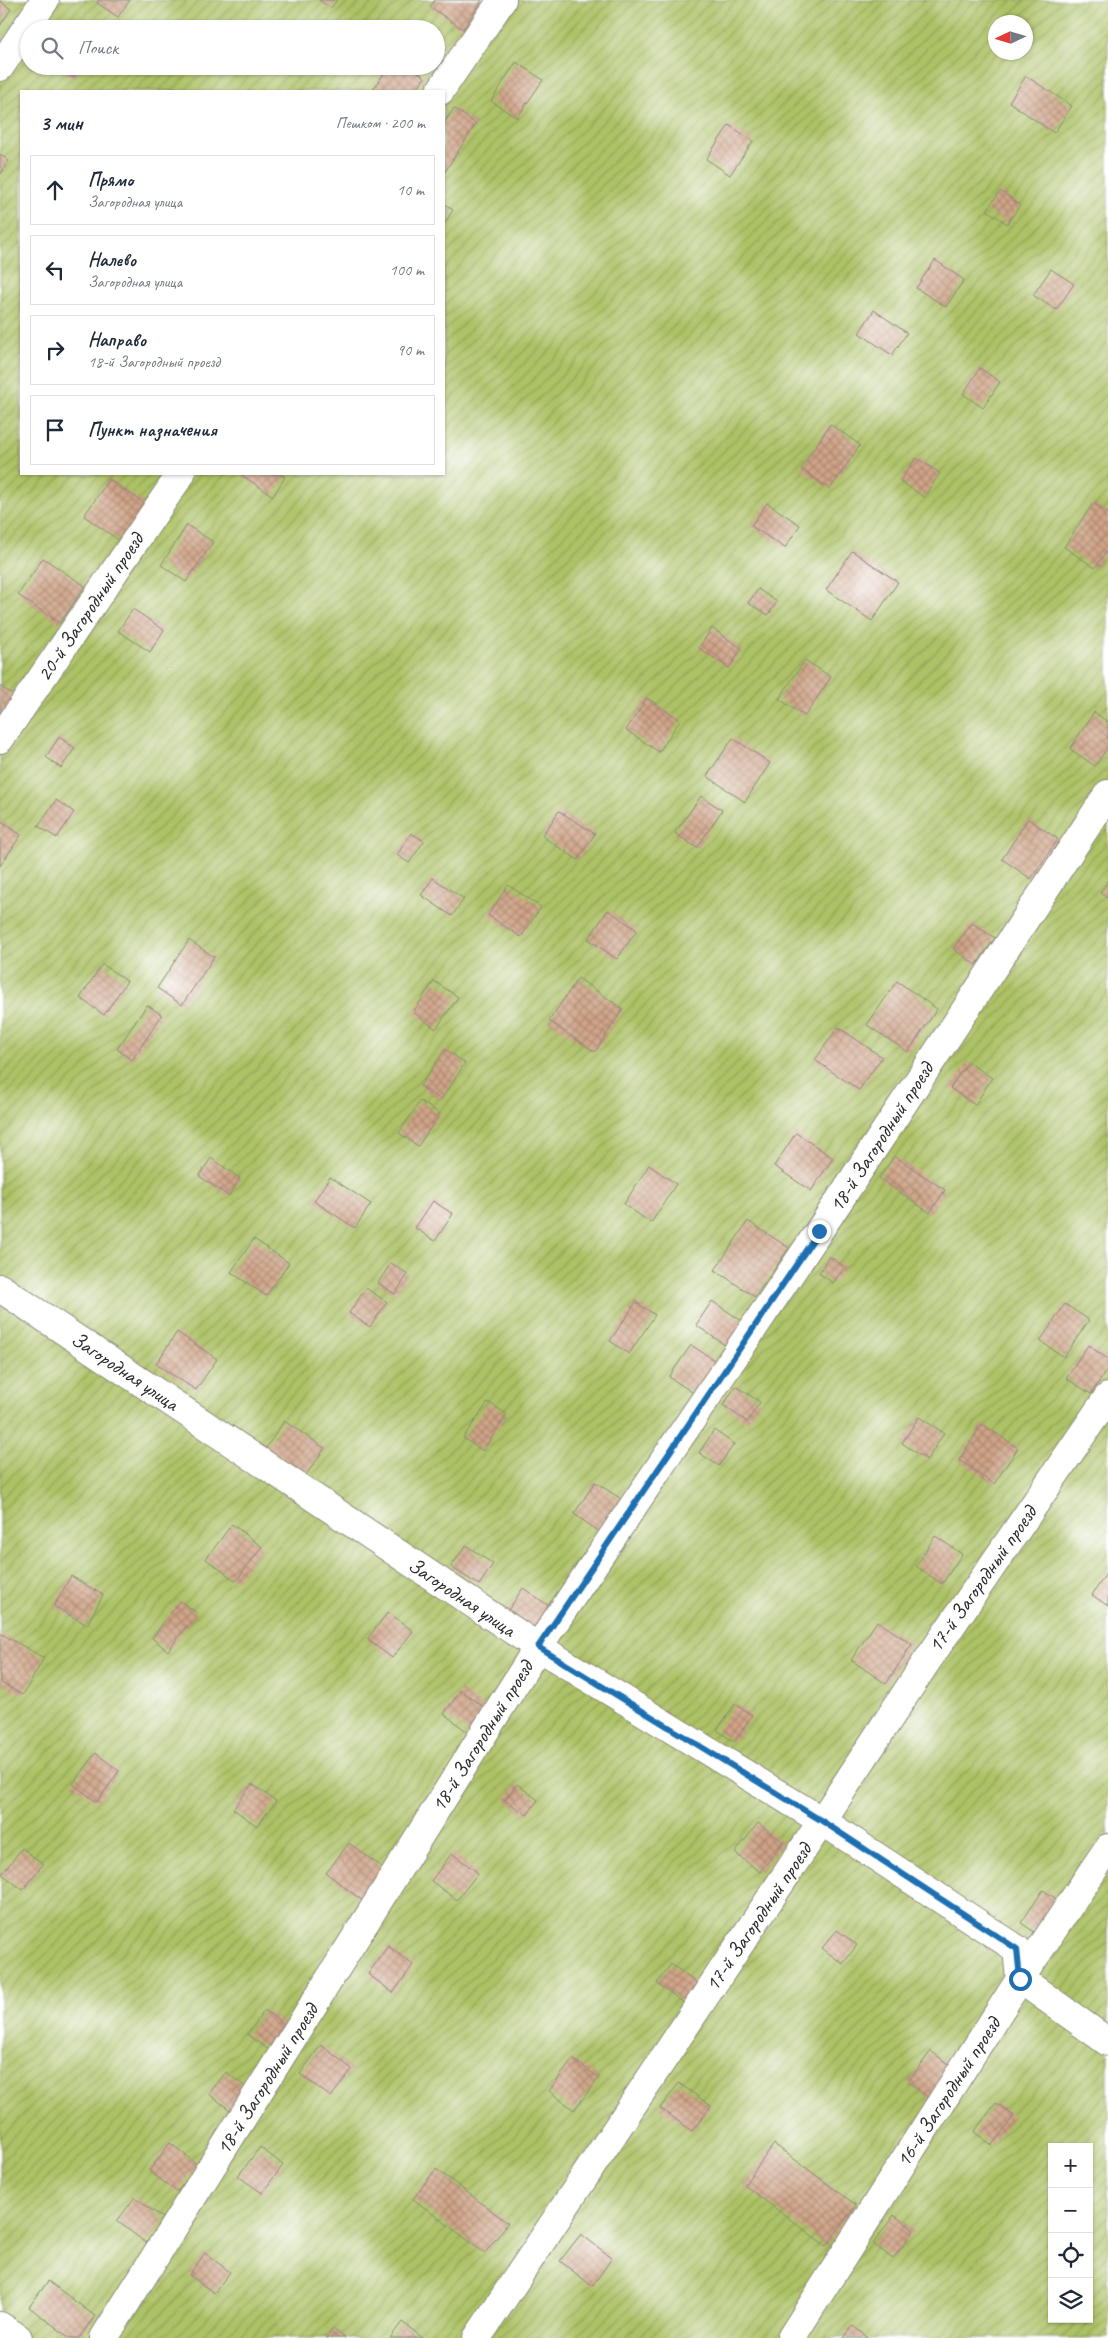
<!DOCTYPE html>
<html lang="ru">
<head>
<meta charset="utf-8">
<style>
	:root { --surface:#fff; --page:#f2f2f3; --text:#1f2937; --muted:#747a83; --line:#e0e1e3 }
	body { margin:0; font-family:Caveat,sans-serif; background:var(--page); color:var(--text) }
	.controls { position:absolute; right:15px; bottom:15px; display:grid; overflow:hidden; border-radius:0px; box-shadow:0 1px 4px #0004 }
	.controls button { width:45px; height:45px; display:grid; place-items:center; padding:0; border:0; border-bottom:1px solid var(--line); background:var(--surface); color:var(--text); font:25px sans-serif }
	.compass { position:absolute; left:988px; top:15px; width:45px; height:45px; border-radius:50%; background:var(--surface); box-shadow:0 1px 4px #0004; rotate:266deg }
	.stop { position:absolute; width:15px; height:15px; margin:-11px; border:4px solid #1f6fb2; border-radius:50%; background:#fff }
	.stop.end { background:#1f6fb2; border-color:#fff; box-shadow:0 1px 5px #0008 }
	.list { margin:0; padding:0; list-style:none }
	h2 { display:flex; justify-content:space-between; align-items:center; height:65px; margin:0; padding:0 20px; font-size:21px }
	h2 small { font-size:16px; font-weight:400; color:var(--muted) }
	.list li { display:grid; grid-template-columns:32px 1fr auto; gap:15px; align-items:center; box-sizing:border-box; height:70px; margin:0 10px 10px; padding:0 10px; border:1px solid var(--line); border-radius:0px }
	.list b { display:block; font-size:19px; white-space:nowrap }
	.list p { margin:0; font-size:16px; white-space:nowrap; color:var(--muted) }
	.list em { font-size:16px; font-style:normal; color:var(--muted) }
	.icon { flex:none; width:28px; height:28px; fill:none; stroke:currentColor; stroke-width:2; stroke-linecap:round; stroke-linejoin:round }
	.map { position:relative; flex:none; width:1108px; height:2338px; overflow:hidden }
	.search { position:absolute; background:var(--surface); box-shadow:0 1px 4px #0004; left:20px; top:20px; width:425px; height:55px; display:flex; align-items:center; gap:12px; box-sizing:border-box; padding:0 18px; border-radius:28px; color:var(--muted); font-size:19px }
	.panel { position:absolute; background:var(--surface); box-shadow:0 1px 4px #0004; left:20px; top:90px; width:425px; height:385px; border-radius:0px }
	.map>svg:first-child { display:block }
	.garden { fill:url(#garden-furrows); stroke:#6c7648; fill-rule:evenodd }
	.building { fill:url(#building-cross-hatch) }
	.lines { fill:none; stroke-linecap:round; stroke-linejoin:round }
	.minor-casing { stroke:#8c887a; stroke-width:30 }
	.minor { stroke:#fff; stroke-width:28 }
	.route { stroke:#1f6fb2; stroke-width:6 }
	.labels { text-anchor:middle; stroke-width:4; stroke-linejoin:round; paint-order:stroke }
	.street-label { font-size:21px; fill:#2b2b2b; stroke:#fff }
</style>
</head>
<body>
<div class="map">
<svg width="1108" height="2338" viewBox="0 0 1108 2338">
	<defs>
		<pattern id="garden-furrows" width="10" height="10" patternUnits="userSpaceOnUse" patternTransform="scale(1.25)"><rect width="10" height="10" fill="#adc266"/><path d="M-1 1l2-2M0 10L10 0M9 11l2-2" fill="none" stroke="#8d9e54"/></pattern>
		<pattern id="building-cross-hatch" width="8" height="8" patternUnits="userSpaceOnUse" patternTransform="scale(1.25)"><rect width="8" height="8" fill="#d0a488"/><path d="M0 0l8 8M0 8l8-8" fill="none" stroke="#a9866f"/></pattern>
	</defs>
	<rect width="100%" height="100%" fill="#fff"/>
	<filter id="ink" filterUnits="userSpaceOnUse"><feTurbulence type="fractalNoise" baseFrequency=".02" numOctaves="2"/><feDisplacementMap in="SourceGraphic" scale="10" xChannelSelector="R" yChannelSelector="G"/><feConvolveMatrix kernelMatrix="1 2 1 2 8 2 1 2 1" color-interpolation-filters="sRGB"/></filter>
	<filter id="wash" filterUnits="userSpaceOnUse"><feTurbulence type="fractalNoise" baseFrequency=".0096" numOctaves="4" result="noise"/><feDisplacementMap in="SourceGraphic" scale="20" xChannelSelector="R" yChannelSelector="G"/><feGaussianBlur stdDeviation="1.12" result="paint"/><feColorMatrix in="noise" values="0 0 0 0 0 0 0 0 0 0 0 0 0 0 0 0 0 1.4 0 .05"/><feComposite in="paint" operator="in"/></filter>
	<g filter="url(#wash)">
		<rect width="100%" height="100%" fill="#ece5c8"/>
		<path class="garden" d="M0 0H1108V2338H0ZM996 22H1026V52H996ZM29 29H436V66H29ZM21 91H444V474H21ZM1052 2147H1089V2319H1052Z"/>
		<g id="blocks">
			<g class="building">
				<polygon points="99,0 130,0 118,17 97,3"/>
				<polygon points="319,0 337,0 331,8"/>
				<polygon points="435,0 482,0 463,29 430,7"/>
				<polygon points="0,1 11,9 0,26"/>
				<polygon points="516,62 543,80 517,118 491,101"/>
				<polygon points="54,66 81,66 73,78"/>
				<polygon points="389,66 409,66 425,77 415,91 372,91"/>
				<polygon points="1026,76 1072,106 1054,133 1009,102"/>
				<polygon points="454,108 476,124 444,173 444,123"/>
				<polygon points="729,125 753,141 730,175 706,159"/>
				<polygon points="0,154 9,161 0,175"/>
				<polygon points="1000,191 1020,205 1007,224 987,210"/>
				<polygon points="444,203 453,210 444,224"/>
				<polygon points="935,260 964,280 946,307 916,288"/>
				<polygon points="1051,269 1074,284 1056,310 1033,295"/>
				<polygon points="874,310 907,333 892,355 859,333"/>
				<polygon points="980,368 1000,382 983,408 963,394"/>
				<polygon points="830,424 860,445 830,489 801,469"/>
				<polygon points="916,458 940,473 924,497 900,481"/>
				<polygon points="240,474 279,474 285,477 273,496"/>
				<polygon points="109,479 148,506 123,543 84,516"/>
				<polygon points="767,503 800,525 785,548 751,526"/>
				<polygon points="1093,503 1108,513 1108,549 1095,568 1064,547"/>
				<polygon points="187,525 213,542 186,582 161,565"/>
				<polygon points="852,551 898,582 872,621 826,590"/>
				<polygon points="43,558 85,586 60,623 18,595"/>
				<polygon points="758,589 777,602 768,615 748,603"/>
				<polygon points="133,609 164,630 150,652 118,631"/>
				<polygon points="712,628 742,649 729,668 699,648"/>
				<polygon points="805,660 831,677 805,716 779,699"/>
				<polygon points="0,686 18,698 0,725"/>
				<polygon points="647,698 680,720 659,752 626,730"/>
				<polygon points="1094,712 1108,722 1108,747 1095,766 1070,749"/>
				<polygon points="59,737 75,748 61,768 46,757"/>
				<polygon points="733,738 770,763 745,802 707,776"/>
				<polygon points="701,796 722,810 697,848 675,833"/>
				<polygon points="56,800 74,812 57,838 38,826"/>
				<polygon points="559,811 595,834 578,860 542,836"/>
				<polygon points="1028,819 1058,839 1031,879 1002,859"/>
				<polygon points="0,820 21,835 0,866"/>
				<polygon points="411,833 424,841 409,863 397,855"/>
				<polygon points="433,878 464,899 452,916 421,895"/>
				<polygon points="1108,881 1108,899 1100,893"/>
				<polygon points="508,885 541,907 521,937 488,915"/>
				<polygon points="608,910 637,930 617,959 588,939"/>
				<polygon points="972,923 995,938 976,965 953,949"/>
				<polygon points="189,940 214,957 182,1005 157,988"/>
				<polygon points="102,964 127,981 104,1015 80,998"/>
				<polygon points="578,978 623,1009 595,1052 549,1021"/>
				<polygon points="434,981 458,997 436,1029 413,1012"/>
				<polygon points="897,981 937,1009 908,1052 867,1025"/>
				<polygon points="147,1005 162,1015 132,1060 117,1049"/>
				<polygon points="838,1027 882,1057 859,1090 815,1060"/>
				<polygon points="445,1049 465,1063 441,1100 420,1086"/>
				<polygon points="968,1062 992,1078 975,1105 950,1088"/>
				<polygon points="420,1101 440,1114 418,1146 399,1133"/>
				<polygon points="796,1133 833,1158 811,1191 774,1166"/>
				<polygon points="894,1156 945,1190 930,1213 879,1178"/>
				<polygon points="211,1158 240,1178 229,1196 199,1176"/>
				<polygon points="649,1165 676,1184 651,1223 624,1204"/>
				<polygon points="330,1177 371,1204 355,1228 314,1201"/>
				<polygon points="433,1201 453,1214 435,1241 415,1228"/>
				<polygon points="748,1221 789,1248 755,1297 715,1270"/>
				<polygon points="254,1239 289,1263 266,1296 231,1272"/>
				<polygon points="829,1256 845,1267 833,1283 819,1273"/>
				<polygon points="391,1263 408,1274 395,1294 378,1283"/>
				<polygon points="366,1288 387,1302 370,1327 349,1313"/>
				<polygon points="712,1301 745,1323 729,1348 696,1325"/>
				<polygon points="636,1302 655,1315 629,1354 610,1341"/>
				<polygon points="1065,1304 1089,1320 1064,1357 1040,1341"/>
				<polygon points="177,1332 217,1359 196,1390 156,1364"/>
				<polygon points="691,1345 717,1362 695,1394 669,1377"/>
				<polygon points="1088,1345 1108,1359 1108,1368 1091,1394 1066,1378"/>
				<polygon points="736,1386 760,1402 747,1422 723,1405"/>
				<polygon points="488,1402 507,1414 483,1451 463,1438"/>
				<polygon points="919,1417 944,1433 927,1460 902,1443"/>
				<polygon points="284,1421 325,1448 304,1478 264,1451"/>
				<polygon points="982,1424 1018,1448 994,1484 959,1460"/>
				<polygon points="714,1430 734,1444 719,1466 699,1453"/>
				<polygon points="595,1482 629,1504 607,1537 574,1514"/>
				<polygon points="232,1524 262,1547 236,1581 206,1559"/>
				<polygon points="935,1536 962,1554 942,1584 916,1566"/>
				<polygon points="466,1545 493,1564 479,1585 451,1567"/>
				<polygon points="1106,1574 1108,1575 1108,1606 1092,1595"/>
				<polygon points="71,1576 103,1595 87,1625 54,1606"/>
				<polygon points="523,1588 552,1608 534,1634 505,1615"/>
				<polygon points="180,1601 197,1613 168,1651 152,1638"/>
				<polygon points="388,1612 413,1631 392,1658 367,1639"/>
				<polygon points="877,1621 912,1644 886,1684 851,1660"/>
				<polygon points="0,1633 44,1658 23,1695 0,1682"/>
				<polygon points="461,1690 491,1713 473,1736 444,1714"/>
				<polygon points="735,1704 752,1715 734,1742 717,1730"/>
				<polygon points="96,1753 119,1771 97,1802 73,1784"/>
				<polygon points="252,1784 276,1801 257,1826 233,1809"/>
				<polygon points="517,1784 538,1800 527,1815 505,1800"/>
				<polygon points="758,1823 783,1842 760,1872 735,1853"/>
				<polygon points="349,1843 386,1870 363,1901 326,1873"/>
				<polygon points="22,1848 43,1864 23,1890 2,1874"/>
				<polygon points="452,1853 478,1873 457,1900 431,1881"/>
				<polygon points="1043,1890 1061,1902 1039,1935 1021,1923"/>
				<polygon points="837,1930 857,1945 843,1964 822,1948"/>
				<polygon points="388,1946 413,1965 393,1993 368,1974"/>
				<polygon points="671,1964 698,1984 684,2003 657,1983"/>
				<polygon points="265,2010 288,2027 270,2051 247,2034"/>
				<polygon points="321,2045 352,2069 331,2097 300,2074"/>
				<polygon points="931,2051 957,2071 934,2102 908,2082"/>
				<polygon points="573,2059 599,2078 574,2110 549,2091"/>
				<polygon points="226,2072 251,2091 234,2113 209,2094"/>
				<polygon points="679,2083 711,2106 692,2131 660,2108"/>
				<polygon points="996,2103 1014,2116 992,2145 974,2132"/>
				<polygon points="170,2143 198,2165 177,2192 149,2171"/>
				<polygon points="774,2144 856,2205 826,2246 744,2185"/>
				<polygon points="260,2147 283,2165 262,2193 238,2176"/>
				<polygon points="436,2169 508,2223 485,2253 413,2199"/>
				<polygon points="135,2197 164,2219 146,2243 117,2221"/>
				<polygon points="894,2215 914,2230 893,2259 873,2244"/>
				<polygon points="581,2234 612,2258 592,2286 560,2261"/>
				<polygon points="205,2253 230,2272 214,2293 189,2275"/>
				<polygon points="48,2281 95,2316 79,2338 70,2338 29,2307"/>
				<polygon points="402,2322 423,2338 390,2338"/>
				<polygon points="853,2326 868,2338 844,2338"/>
				<polygon points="333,2329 345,2338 326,2338"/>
			</g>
		</g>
	</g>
	<g filter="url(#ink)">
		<use href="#blocks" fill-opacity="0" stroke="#8c887a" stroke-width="1"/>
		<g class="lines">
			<defs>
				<g id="minor">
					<polyline points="0,67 45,0"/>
					<polyline points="440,91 502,0"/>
					<polyline points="0,739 181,474"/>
					<polyline points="0,1288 538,1647 822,1821 1017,1949 1020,1979 1108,2042"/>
					<polyline points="0,2326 18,2338"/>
					<polyline points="104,2338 538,1647 819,1231 1108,794"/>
					<polyline points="477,2338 822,1821 925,1664 1108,1397"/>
					<polyline points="791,2338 1020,1979 1108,1848"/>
				</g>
			</defs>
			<use href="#minor" class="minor-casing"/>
			<use href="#minor" class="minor"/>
		</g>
	</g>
	<g class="lines" filter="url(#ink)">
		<polyline class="route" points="819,1231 538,1647 822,1821 1017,1949 1020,1979"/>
	</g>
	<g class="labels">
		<g class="street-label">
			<text transform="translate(90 607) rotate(-56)" y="7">20-й Загородный проезд</text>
			<text transform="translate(881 1137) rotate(-57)" y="7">18-й Загородный проезд</text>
			<text transform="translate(125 1371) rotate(34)" y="7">Загородная улица</text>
			<text transform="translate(982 1579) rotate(-55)" y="7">17-й Загородный проезд</text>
			<text transform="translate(462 1597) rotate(34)" y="7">Загородная улица</text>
			<text transform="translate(482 1736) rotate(-58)" y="7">18-й Загородный проезд</text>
			<text transform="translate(758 1917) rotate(-56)" y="7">17-й Загородный проезд</text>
			<text transform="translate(267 2079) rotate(-58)" y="7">18-й Загородный проезд</text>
			<text transform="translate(948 2092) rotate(-57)" y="7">16-й Загородный проезд</text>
		</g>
	</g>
</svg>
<div class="controls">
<button>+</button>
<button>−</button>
<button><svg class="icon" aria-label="locate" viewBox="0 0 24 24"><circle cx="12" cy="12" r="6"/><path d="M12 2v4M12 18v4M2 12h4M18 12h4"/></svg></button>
<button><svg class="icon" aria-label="layers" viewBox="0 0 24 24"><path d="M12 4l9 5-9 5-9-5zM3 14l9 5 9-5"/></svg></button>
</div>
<svg class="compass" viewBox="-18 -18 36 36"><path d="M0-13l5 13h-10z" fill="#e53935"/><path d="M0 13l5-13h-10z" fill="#747a83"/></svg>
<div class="stop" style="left:1020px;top:1979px"></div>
<div class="stop end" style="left:819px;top:1231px"></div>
<div class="search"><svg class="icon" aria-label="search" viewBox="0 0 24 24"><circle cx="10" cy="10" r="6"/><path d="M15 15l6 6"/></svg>Поиск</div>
<section class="panel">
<h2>3 мин<small>Пешком · 200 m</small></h2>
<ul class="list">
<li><svg class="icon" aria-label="ahead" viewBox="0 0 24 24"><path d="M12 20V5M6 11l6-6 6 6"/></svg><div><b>Прямо</b><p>Загородная улица</p></div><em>10 m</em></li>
<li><svg class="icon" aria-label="left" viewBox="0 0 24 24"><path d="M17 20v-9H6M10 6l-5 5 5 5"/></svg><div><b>Налево</b><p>Загородная улица</p></div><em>100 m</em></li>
<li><svg class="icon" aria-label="right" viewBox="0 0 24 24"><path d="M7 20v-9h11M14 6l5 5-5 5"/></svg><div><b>Направо</b><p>18-й Загородный проезд</p></div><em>90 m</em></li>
<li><svg class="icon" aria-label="arrive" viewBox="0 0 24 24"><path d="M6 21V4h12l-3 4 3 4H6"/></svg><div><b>Пункт назначения</b></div></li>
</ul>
</section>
</div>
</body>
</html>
